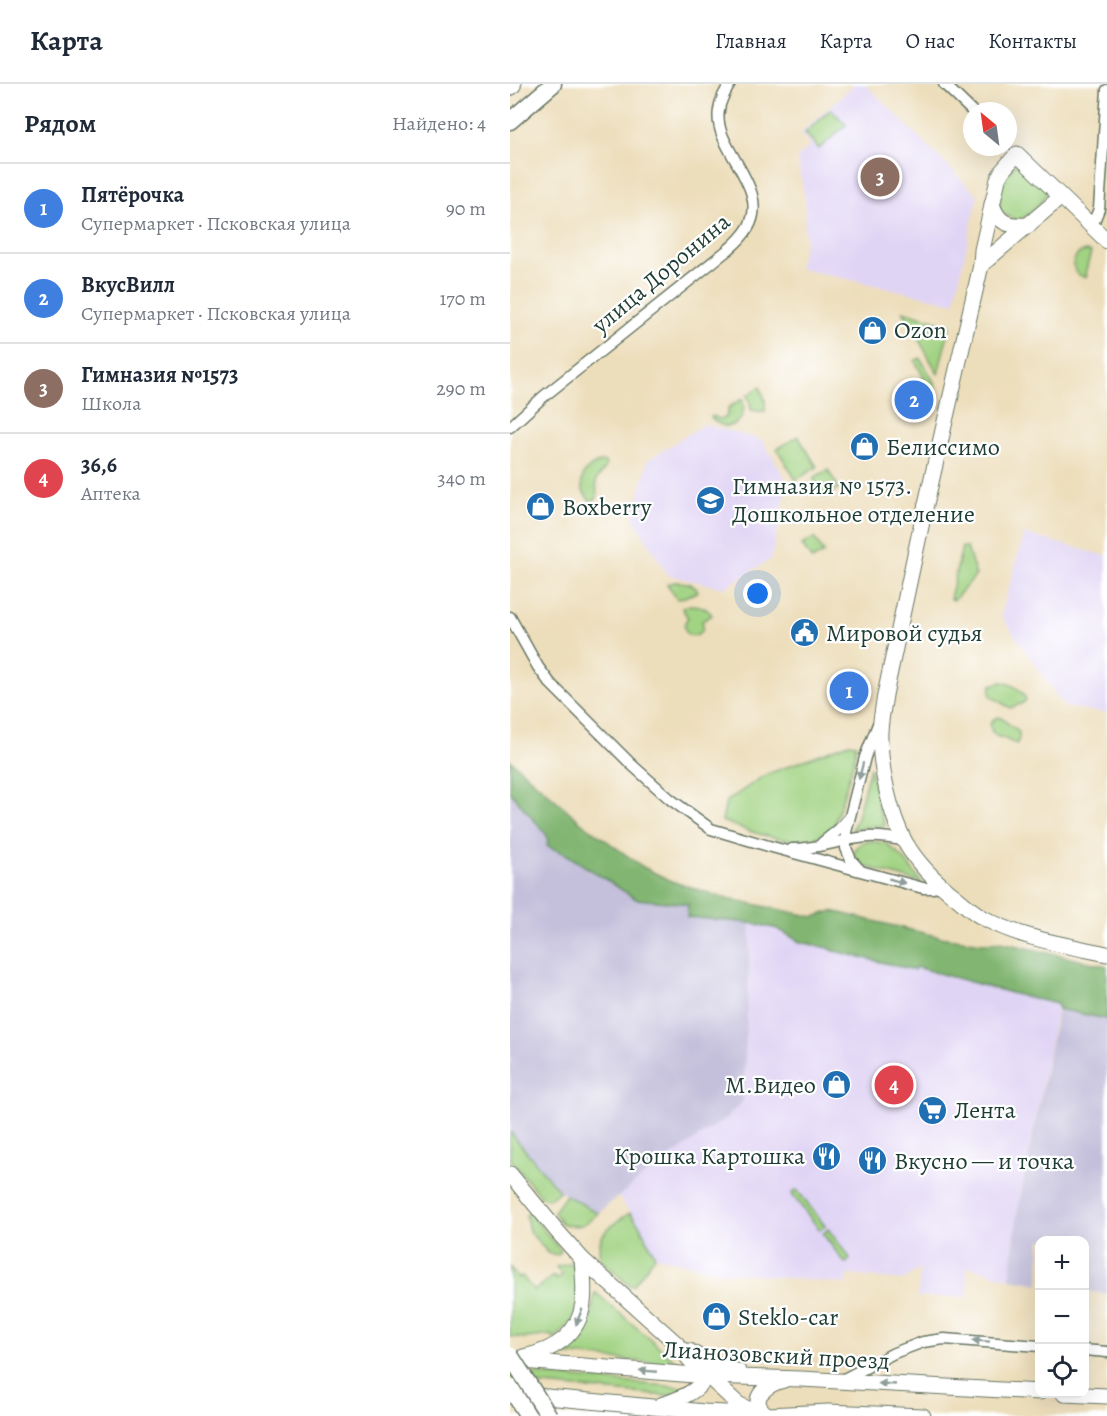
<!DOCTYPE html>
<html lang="ru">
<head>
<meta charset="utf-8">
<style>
	:root { --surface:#fff; --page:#f2f2f3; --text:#1f2937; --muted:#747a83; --line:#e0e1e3; --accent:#1f6fb2 }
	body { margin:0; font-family:Alegreya,serif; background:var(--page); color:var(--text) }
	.controls { position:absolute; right:18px; bottom:18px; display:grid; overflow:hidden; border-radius:12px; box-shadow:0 6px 24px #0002 }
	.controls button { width:54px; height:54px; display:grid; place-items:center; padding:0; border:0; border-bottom:2px solid var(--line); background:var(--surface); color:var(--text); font:30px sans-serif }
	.compass { position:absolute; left:453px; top:18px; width:54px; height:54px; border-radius:50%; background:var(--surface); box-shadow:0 6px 24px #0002; rotate:331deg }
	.you { position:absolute; left:248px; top:510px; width:21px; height:21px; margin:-15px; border:4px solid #fff; border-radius:50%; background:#1a73e8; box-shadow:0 0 0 9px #1a73e833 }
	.badge { display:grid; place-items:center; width:39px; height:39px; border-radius:50%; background:var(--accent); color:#fff; font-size:20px; font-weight:700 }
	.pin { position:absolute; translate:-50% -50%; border:3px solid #fff; box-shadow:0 2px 6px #0006 }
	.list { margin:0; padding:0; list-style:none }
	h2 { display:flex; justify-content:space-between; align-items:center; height:78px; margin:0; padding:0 24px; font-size:26px }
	h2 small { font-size:20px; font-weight:400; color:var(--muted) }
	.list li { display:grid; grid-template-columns:39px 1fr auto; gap:18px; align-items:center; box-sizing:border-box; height:90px; padding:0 24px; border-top:2px solid var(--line) }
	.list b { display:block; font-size:22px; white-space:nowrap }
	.list p { margin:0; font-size:20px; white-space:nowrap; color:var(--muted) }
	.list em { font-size:20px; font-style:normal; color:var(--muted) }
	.icon { flex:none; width:33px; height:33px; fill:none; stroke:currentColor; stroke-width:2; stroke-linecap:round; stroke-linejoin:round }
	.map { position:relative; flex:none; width:597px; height:1332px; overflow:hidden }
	header { display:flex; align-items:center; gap:36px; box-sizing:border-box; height:84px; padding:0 30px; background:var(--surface); border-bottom:2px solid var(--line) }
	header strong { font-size:28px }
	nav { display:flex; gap:33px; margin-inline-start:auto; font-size:21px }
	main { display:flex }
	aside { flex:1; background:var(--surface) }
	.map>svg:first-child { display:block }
	.built { fill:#e0d4f4 }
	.industrial { fill:#c4c0db }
	.green { fill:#a2d383; stroke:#60885c; stroke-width:1.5 }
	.forest { fill:#81b571; stroke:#507952; stroke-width:1.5 }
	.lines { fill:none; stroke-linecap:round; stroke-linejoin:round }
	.street-casing { stroke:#677563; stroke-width:13 }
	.secondary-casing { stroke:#677563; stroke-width:17 }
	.primary-casing { stroke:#677563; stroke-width:19 }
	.highway-casing { stroke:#677563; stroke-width:22 }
	.street { stroke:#fff; stroke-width:10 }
	.secondary { stroke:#fff; stroke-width:15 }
	.primary { stroke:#fff; stroke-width:16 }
	.highway { stroke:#fff; stroke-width:20 }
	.primary-bridge-casing { stroke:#677563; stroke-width:19; stroke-linecap:butt }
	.primary-bridge { stroke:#fff; stroke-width:16 }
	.oneway { fill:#8f9e9a }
	.labels { text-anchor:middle; stroke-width:4.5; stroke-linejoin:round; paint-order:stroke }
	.street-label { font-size:24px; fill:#1f3d34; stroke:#fff }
	.poi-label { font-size:24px; fill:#1f3d34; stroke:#fff; text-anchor:start }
</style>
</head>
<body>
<header>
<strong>Карта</strong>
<nav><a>Главная</a><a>Карта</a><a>О нас</a><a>Контакты</a></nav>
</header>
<main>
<aside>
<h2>Рядом<small>Найдено: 4</small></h2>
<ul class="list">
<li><span class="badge" style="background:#3f7fe0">1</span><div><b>Пятёрочка</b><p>Супермаркет · Псковская улица</p></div><em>90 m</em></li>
<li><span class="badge" style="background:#3f7fe0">2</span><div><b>ВкусВилл</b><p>Супермаркет · Псковская улица</p></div><em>170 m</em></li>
<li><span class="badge" style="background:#8d6e63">3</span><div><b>Гимназия №1573</b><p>Школа</p></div><em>290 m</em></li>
<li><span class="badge" style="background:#e0444e">4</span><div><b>36,6</b><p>Аптека</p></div><em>340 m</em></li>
</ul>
</aside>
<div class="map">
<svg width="597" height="1332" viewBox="0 0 597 1332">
	<rect width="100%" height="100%" fill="#fff"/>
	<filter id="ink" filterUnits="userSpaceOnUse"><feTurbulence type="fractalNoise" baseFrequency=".0167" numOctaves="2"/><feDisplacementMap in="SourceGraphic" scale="12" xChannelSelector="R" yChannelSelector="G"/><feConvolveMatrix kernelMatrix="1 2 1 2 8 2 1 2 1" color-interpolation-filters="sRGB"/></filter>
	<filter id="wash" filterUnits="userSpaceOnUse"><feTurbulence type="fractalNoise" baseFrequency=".008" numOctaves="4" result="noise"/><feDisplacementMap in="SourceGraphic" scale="24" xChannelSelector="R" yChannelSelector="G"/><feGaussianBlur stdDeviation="1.35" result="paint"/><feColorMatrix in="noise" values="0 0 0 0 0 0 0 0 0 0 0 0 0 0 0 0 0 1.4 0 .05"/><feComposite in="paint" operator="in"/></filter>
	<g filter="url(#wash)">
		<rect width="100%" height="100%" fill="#eddebb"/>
		<g class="built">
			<polygon points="345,0 355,0 468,112 444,219 288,184 295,158 295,115 287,74 301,61 291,49"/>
			<polygon points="194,340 252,356 278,398 261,475 214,504 158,491 123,434 138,376"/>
			<polygon points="514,450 597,472 597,629 555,623 491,532"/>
			<polygon points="241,839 268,845 293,859 319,864 324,867 406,883 508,911 548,920 507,1131 500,1195 457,1182 458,1213 408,1213 410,1185 393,1196 338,1191 336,1200 207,1187 145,1172 130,1142 108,1112 141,1086 216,1034 233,1017"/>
		</g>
		<g class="industrial">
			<polygon points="0,708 39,753 38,762 56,770 126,815 179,820 177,833 241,839 233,1017 216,1034 141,1086 88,1129 49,1107 0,1048"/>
			<polygon points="548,925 597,935 597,1210 575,1207 574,1156 530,1156 529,1200 500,1195 507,1131"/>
		</g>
		<g class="green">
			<polygon points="321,25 336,41 309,65 295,49"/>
			<path d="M505 80H511L537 107C535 117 517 133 507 137L490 128V103Z"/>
			<path d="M576 167 581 168 575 190 577 191 576 194 567 190 563 181C564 173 568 168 576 167Z"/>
			<polygon points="393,227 440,241 428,290"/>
			<polygon points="410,274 426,301 420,322 409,319 414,294 405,277"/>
			<polygon points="250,303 255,316 255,328 241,326 240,318 237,311"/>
			<path d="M232 315C240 338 216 352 201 333L204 332 209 335 215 334 218 329V324Z"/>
			<polygon points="288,352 307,383 286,396 267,365"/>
			<path d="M91 378H95L96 383 86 396 87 413 82 418C65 404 70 383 91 378Z"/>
			<polygon points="318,386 329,404 314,413 303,394"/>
			<polygon points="304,454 314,469 302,476 292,461"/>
			<polygon points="452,463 457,464 466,491 444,516 440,515"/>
			<path d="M165 498C175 498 183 499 188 507 186 509 170 515 167 515L157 500Z"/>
			<path d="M180 521C190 521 196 523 202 531L192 537 193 541 192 547 186 551H179C173 546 173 539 178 534L172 524Z"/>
			<path d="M491 598C501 599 513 606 516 616L513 619 500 624 482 613 480 609 481 601Z"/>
			<path d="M489 633C495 636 497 639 502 643 503 644 505 644 506 645 511 649 509 654 507 660 501 659 498 656 493 654 484 652 481 649 480 640L485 634Z"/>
			<path d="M339 659 346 660 344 677 324 742C298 770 242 749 212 737L216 718 255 691Z"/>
			<polygon points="360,683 370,728 375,741 373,743 365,742 342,745 347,733"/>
			<polygon points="355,757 376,759 394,775 412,799 350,781 345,773 344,767 350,760"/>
			<polygon points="0,1048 49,1107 44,1112 38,1115 31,1113 0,1075"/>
			<polygon points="287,1106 315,1142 310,1146 283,1112 282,1109"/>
			<path d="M56 1111 88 1129C74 1142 70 1145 51 1139L44 1128Z"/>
			<polygon points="19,1128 51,1167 48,1171 38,1169 19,1147 16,1132"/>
			<path d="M120 1129 130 1142 145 1172 123 1202 119 1201 91 1176C83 1151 102 1140 120 1129Z"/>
			<polygon points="318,1145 339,1173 340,1175 336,1179 334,1178 313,1150"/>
			<polygon points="61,1179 68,1191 65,1234 44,1255 42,1251 16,1254 0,1253 0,1183 8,1194 12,1192 24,1207 43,1192 47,1196 52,1191 46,1183"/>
			<path d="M86 1209 167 1278 166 1281 51 1270C77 1251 82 1241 84 1210Z"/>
			<polygon points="0,1288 179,1304 157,1312 0,1298"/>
		</g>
		<polygon class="forest" points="0,676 72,739 133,783 161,797 215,814 304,833 322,827 430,853 473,859 491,858 597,882 597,935 548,925 547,920 508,911 406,883 404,886 324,867 319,864 290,858 268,845 241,839 177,833 178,820 126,815 56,770 37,762 38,757 36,750 0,708"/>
	</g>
	<g filter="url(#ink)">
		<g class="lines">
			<defs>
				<g id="street">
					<polyline points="434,0 462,27"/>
					<polyline points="582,142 589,125 597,6"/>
					<path d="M0 343 33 313 219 165C226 159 233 152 238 144 262 103 202 65 209 26 210 16 215 8 220 0"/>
					<polyline points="0,533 28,583 40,599 122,681 160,715 201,745 262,763 413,804 423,804 430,801"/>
					<polyline points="312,759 328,746 338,735"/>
					<path d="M282 765C307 765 332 755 357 753 370 752 382 754 395 757"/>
					<polyline points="350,786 341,776 336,764 336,748 355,673 368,640"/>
					<polyline points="574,1266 597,1268"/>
					<polyline points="332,1296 384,1269 413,1258 434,1255 530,1262"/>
				</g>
				<g id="secondary">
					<path d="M482 120C489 141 499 142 519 141"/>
					<path d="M597 157 507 70 492 87 488 95 472 166 471 181 413 433 375 611C373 626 369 641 370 656 371 688 380 730 395 758 408 781 427 799 448 815 455 821 462 827 470 832 508 854 555 861 597 870"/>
					<polyline points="471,181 551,113"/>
					<polyline points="0,1090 47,1147 72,1175 166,1259 180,1276 228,1320 244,1328"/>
					<polyline points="179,1267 193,1275 229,1288"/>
					<path d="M13 1273C43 1267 69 1251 73 1219 75 1205 73 1190 72 1175"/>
					<polyline points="0,1276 196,1292 291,1295 530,1308"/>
					<polyline points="554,1310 597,1312"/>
					<polyline points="16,1311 195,1328 258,1331 318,1328 413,1332"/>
					<path d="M151 1321C168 1316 197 1305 197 1284"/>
					<path d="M258 1331C235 1316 257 1300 274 1296"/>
				</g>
				<polyline id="primary" points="0,37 43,0"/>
				<polyline id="highway" points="0,1 1,0"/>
			</defs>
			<use href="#street" class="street-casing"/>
			<use href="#secondary" class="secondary-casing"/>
			<use href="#primary" class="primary-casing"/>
			<use href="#highway" class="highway-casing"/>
			<use href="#street" class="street"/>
			<use href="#secondary" class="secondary"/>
			<use href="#primary" class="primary"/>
			<use href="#highway" class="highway"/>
			<defs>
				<g id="primary-bridge">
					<polyline points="0,1271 39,1332"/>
					<polyline points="0,1303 18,1332"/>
				</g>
			</defs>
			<use href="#primary-bridge" class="primary-bridge-casing"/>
			<use href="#primary-bridge" class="primary-bridge"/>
		</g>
		<defs><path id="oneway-solid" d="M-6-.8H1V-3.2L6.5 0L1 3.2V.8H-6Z" transform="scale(1.5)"/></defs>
		<g class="oneway">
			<use href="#oneway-solid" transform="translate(351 687) rotate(104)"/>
			<use href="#oneway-solid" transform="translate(387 797) rotate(16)"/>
			<use href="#oneway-solid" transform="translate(69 1233) rotate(111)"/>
			<use href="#oneway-solid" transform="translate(471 1257) rotate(-176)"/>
			<use href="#oneway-solid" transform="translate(138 1287) rotate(-175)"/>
			<use href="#oneway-solid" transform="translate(377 1300) rotate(-177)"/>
		</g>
	</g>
	<defs>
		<symbol id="shop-disc" viewBox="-11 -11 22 22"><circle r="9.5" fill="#1f6fb2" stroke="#fff"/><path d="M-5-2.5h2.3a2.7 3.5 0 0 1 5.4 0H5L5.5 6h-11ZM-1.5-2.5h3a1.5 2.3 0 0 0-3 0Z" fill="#fff"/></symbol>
		<symbol id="school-disc" viewBox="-11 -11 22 22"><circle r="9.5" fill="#1f6fb2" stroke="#fff"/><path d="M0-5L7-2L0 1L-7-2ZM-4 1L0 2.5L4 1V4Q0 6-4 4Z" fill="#fff"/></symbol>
		<symbol id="civic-disc" viewBox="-11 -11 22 22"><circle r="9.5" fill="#1f6fb2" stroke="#fff"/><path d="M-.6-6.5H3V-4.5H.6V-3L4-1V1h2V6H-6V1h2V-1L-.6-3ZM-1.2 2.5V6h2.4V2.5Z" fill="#fff"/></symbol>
		<symbol id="supermarket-disc" viewBox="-11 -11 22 22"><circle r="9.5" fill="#1f6fb2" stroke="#fff"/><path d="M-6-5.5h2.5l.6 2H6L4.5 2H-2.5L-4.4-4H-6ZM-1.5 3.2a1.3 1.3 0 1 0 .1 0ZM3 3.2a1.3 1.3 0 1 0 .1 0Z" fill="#fff"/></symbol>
		<symbol id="restaurant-disc" viewBox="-11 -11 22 22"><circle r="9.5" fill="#1f6fb2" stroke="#fff"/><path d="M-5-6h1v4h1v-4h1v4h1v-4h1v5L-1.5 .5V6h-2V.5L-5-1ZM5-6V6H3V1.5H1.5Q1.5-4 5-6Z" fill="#fff"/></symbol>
	</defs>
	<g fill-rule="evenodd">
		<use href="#shop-disc" x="346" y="230" width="33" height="33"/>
		<use href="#shop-disc" x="338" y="346" width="33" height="33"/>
		<use href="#school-disc" x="184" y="400" width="33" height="33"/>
		<use href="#shop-disc" x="14" y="406" width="33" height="33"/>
		<use href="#civic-disc" x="278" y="532" width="33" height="33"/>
		<use href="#shop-disc" x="310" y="984" width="33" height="33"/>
		<use href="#supermarket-disc" x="406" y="1010" width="33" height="33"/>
		<use href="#restaurant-disc" x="300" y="1056" width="33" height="33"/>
		<use href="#restaurant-disc" x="346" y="1060" width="33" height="33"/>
		<use href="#shop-disc" x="190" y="1216" width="33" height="33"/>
	</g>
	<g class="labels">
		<g class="street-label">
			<text transform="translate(151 189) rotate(-40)" y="8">улица Доронина</text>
			<text transform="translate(266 1271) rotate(3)" y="8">Лианозовский проезд</text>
		</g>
		<g class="poi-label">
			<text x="384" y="254">Ozon</text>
			<text x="376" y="371">Белиссимо</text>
			<text x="222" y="410">Гимназия № 1573.<tspan x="222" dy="28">Дошкольное отделение</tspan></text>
			<text x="52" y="431">Boxberry</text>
			<text x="316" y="557">Мировой судья</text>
			<text x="306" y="1009" text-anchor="end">М.Видео</text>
			<text x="444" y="1034">Лента</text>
			<text x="295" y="1080" text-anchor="end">Крошка Картошка</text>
			<text x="384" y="1085">Вкусно — и точка</text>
			<text x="228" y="1241">Steklo-car</text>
		</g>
	</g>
</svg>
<div class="controls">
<button>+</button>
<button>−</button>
<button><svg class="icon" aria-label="locate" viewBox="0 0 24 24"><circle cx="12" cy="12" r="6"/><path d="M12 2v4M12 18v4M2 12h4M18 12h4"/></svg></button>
</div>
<svg class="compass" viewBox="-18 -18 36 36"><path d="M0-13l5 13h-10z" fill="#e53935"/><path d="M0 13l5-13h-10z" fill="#747a83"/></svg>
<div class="you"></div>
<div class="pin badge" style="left:339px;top:607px;background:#3f7fe0">1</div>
<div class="pin badge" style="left:404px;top:316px;background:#3f7fe0">2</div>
<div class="pin badge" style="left:370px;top:93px;background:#8d6e63">3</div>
<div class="pin badge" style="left:384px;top:1001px;background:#e0444e">4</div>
</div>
</main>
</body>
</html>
